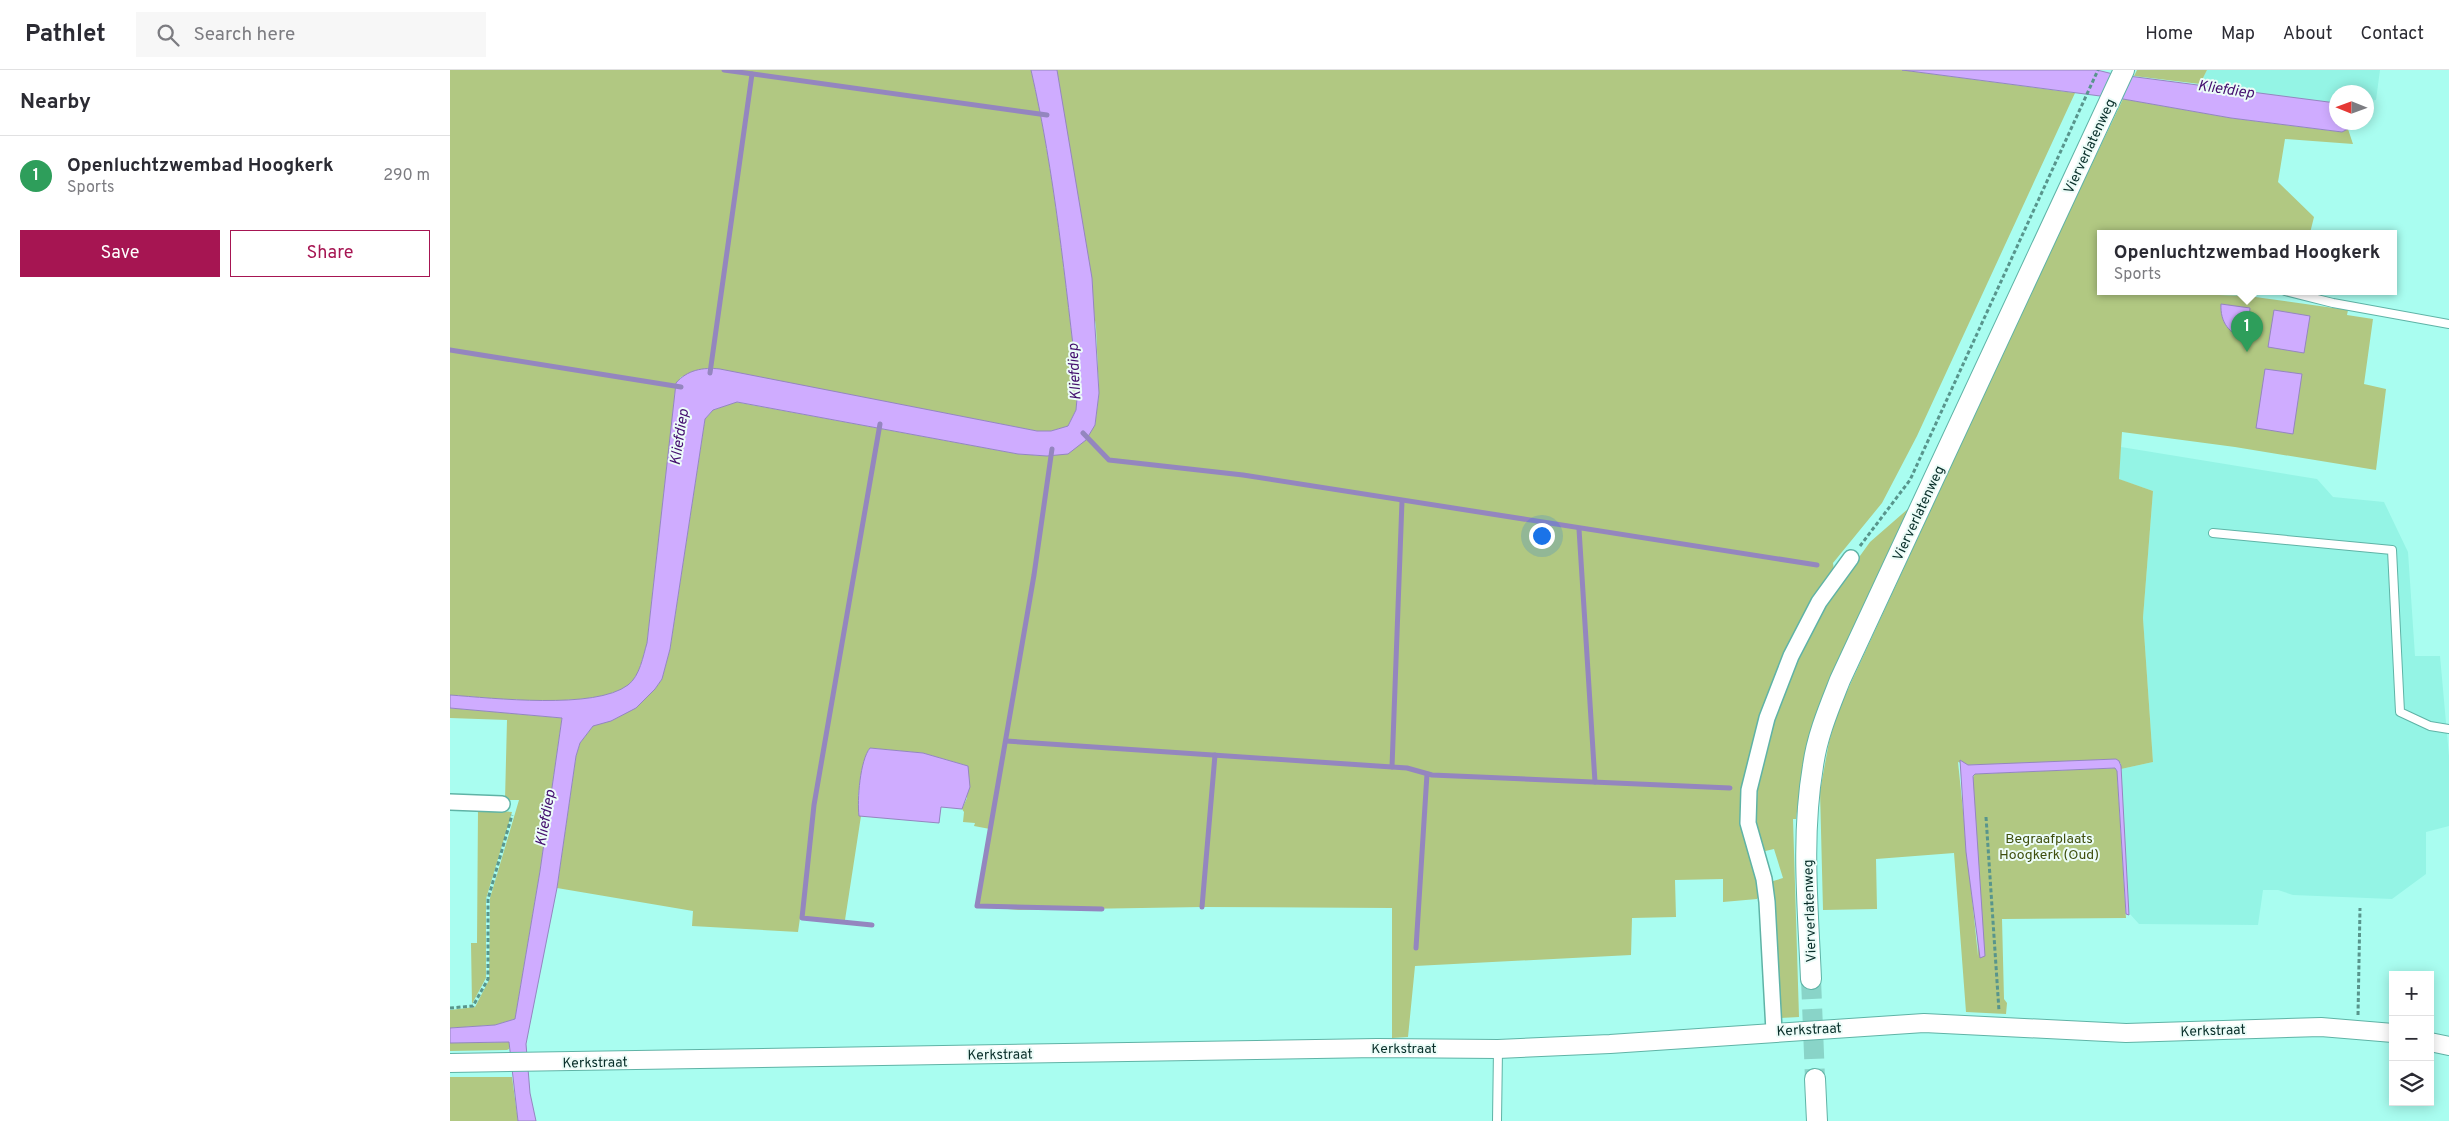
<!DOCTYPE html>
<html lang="en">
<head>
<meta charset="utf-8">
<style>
	:root { --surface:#fff; --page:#f7f7f7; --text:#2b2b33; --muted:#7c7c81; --line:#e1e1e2; --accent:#a61552 }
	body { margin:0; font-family:Overpass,sans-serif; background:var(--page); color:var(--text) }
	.controls { position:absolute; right:15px; bottom:15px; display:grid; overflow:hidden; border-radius:0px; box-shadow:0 2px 12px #0003 }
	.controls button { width:45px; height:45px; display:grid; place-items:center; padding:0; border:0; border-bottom:1px solid var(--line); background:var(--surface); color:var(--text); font:25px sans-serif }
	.compass { position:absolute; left:1879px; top:15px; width:45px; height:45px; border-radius:50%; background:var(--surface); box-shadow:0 2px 12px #0003; rotate:271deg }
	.you { position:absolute; left:1091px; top:465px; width:18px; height:18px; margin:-12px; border:4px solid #fff; border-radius:50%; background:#1a73e8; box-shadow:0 0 0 8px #1a73e833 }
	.badge { display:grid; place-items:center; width:32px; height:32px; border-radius:50%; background:var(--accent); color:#fff; font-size:16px; font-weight:700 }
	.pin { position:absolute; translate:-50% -41px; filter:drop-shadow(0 1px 2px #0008) }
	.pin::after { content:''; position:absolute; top:26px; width:18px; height:15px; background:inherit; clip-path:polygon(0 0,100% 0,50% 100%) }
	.popup { position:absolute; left:1647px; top:160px; width:300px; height:65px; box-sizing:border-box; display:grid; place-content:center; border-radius:0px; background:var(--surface); filter:drop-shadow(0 1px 4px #0005); font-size:16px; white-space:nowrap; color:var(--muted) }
	.popup b { font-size:19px; color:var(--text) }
	.popup::after { content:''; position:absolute; left:50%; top:100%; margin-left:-10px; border:10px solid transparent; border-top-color:var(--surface) }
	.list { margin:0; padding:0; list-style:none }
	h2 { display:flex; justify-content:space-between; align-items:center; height:65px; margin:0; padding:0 20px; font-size:21px }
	h2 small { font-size:16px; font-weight:400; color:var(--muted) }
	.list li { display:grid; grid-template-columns:32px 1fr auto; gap:15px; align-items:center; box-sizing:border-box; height:80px; padding:0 20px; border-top:1px solid var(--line) }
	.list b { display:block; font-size:19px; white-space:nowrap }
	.list p { margin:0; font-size:16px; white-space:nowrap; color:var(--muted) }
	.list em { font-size:16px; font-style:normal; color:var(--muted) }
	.actions { display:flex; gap:10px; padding:15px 20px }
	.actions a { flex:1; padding:11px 0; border:1px solid var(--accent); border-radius:0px; text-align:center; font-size:18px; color:var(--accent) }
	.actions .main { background:var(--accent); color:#fff }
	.icon { flex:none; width:28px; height:28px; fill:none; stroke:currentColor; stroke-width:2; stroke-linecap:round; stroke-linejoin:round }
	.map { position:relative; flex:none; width:1999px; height:1051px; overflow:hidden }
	header { display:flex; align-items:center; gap:30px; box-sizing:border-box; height:70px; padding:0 25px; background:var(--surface); border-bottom:1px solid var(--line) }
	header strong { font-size:24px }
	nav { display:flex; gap:28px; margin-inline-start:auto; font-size:18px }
	.search { width:350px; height:45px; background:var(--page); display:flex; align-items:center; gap:12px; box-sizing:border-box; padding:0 18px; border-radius:0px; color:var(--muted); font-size:19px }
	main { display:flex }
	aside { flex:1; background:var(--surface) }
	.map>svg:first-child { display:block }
	.built { fill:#94f4e5 }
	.green { fill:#b1c882 }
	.water { fill:#cfacff; stroke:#9486bf }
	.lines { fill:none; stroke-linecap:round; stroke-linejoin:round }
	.stream { stroke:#9486bf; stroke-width:5 }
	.secondary-tunnel { stroke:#89d4c8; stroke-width:20; stroke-dasharray:20 10; stroke-linecap:butt }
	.service-casing { stroke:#5fb3a6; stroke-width:10 }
	.minor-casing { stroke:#5fb3a6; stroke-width:18 }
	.tertiary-casing { stroke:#5fb3a6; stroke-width:20 }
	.secondary-casing { stroke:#5fb3a6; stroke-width:22 }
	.path { stroke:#58958c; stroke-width:3; stroke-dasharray:4 2.5; stroke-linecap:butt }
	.service { stroke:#fff; stroke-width:8 }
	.minor { stroke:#fff; stroke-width:15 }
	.tertiary { stroke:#fff; stroke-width:18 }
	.secondary { stroke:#fff; stroke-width:20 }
	.labels { text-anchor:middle; stroke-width:4; stroke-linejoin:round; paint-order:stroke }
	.street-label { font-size:14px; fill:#092f2a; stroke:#ecfcf8 }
	.park-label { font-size:14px; fill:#3e4e0c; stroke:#ecfcf8 }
	.water-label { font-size:15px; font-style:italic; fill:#430e6e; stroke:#ecfcf8 }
</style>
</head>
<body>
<header>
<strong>Pathlet</strong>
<div class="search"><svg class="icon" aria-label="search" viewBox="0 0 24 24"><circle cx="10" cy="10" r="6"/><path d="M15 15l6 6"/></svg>Search here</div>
<nav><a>Home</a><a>Map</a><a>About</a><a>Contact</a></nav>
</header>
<main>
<aside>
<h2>Nearby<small></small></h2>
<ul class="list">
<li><span class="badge" style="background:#2e9e5b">1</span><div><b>Openluchtzwembad Hoogkerk</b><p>Sports</p></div><em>290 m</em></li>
</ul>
<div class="actions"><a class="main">Save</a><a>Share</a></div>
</aside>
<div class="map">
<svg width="1999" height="1051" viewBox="0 0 1999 1051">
	<rect width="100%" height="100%" fill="#a9fdf0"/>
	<g class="built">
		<polygon points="1757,0 1930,0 1926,30 1917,31 1916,22 1886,22 1886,36 1750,14"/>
		<polygon points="1671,377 1867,409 1883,427 1934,432 1958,482 1965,586 1990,586 1999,686 1999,756 1976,762 1976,804 1942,829 1843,825 1828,820 1813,820 1808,855 1689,854 1679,843 1671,699 1703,692 1693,548 1703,421 1668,409"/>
	</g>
	<g class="green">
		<path d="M0 0H581C605 104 615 211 628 317L626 340 618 356 601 361H587L260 298 231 307 226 314 197 573C193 586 190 606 178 615 145 640 43 628 0 625Z"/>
		<path d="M607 0H1452L1625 23 1467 366 1432 433 1383 493 1384 500 1360 534 1299 694 1302 793 1310 824 1307 829 1273 832V809L1225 810 1226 847 1182 848 1181 885 965 896 958 967 942 968V838L752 837 569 840 527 836 540 759 524 756 525 753 513 752 514 742 512 739 517 728 518 696 473 683 420 678C412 687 404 737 411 746L395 850 350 848 348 862 242 856 243 841 107 818 126 686 130 673 143 656 174 644 205 619 212 609 220 579 255 349 263 340 286 332 568 384 597 386 645 355 649 323 646 257Z"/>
		<polygon points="1687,0 1757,0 1750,14 1684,6"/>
		<polygon points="1673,29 1781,48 1892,62 1898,59 1903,74 1835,69 1828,112 1864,147 1860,163 1651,163 1651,221 1798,226 1898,240 1897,245 1923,249 1914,314 1936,319 1926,400 1785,377 1672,362 1669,409 1703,421 1693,548 1703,692 1671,699 1671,694 1666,689 1560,694 1517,695 1508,692 1528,886 1522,709 1525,704 1665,698 1667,701 1676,848 1552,849 1554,929 1557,933 1556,944 1516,942 1504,783 1426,789 1427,839 1373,840 1370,721 1379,672 1387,643 1587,209"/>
		<polygon points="1459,438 1375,622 1354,690 1346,749 1343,749 1349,947 1330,948 1320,812 1333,808 1324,779 1311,782 1304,755 1309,708 1322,656 1353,575 1376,533 1420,472"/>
		<polygon points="0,638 112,648 90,801 65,949 45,955 0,958 0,940 25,937 39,910 40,828 69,730 55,730 57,650 0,648"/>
		<polygon points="28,739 62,742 36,829 36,908 22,934 21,873 27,873"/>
		<polygon points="59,972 59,979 57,980 0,981 0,973"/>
		<polygon points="0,1007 62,1007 68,1051 0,1051"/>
	</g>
	<g class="water">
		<path d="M581 0H607L642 208 649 323 645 355 636 370 618 384 597 386 568 384 287 332 263 340 255 349 220 579 212 609 205 619 186 638 161 651 143 656 130 673 126 686 107 818 76 974 80 1023 86 1051H68L59 972 0 973V958L45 955 65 949 90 801 112 648 0 638V625C43 628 145 640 178 615 190 606 193 586 197 573L226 313C237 300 253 297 270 299L587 361H601L618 356 626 340 628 317C615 211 605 104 581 0Z"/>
		<polygon points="1452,0 1647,0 1663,4 1886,33 1886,52 1900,53 1898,59 1892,62 1781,48 1673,29"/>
		<path d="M1771 234 1800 238 1797 268C1779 265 1770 252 1771 234Z"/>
		<polygon points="1824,240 1860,246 1854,283 1818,277"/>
		<polygon points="1815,299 1852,304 1843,364 1806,358"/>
		<path d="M420 678 473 683 518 696 520 717 512 739 491 737 489 753 409 746C407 730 410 690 420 678Z"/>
		<polygon points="1666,689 1669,691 1671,696 1679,845 1676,844 1667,701 1665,698 1525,704 1523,706 1535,886 1530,888 1516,782 1510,690 1518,695"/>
	</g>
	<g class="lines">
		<g class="stream">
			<polyline points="274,0 597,45"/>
			<polyline points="0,280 231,317"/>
			<polyline points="260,303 302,4"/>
			<polyline points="633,363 659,390 793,405 1367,495"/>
			<polyline points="602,379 584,505 527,836 652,839"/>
			<polyline points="1129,459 1145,712"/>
			<polyline points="556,671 957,698 982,705 1280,718"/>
			<polyline points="942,697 952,431"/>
			<polyline points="752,837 765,685"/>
			<polyline points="422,855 352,848 364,735 430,354"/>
			<polyline points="966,878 977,704"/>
		</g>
		<polyline class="secondary-tunnel" points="1361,909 1365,1009"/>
		<defs>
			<g id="service">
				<polyline points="1835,221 1883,233 1999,254"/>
				<polyline points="1763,463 1942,480 1950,642 1980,656 1999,659"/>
				<polyline points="1047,1051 1048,979"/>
			</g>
			<g id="minor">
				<polyline points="0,732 52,734"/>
				<polyline points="1324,961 1317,832 1314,809 1298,753 1299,720 1317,648 1341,586 1369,532 1401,488"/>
			</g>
			<g id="tertiary">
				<polyline points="1980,972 1999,976"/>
				<polyline points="0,993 927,978 1048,979 1160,974 1474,953 1676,963 1871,957 1943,963"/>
			</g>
			<g id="secondary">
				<path d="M1361 909C1358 838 1351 767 1363 696 1367 666 1379 638 1390 610L1674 0"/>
				<polyline points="1365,1009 1367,1051"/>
			</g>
		</defs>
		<use href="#service" class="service-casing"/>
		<use href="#minor" class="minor-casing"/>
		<use href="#tertiary" class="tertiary-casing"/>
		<use href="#secondary" class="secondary-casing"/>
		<g class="path">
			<polyline points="1410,476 1460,410 1648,0"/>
			<polyline points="1536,747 1549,941"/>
			<polyline points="0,938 23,936 38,909 38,829 62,745"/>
			<polyline points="1908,945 1910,838"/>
		</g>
		<use href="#service" class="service"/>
		<use href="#minor" class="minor"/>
		<use href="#tertiary" class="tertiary"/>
		<use href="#secondary" class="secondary"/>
	</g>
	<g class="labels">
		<g class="street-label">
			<text transform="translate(1639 76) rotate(-65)" y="5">Vierverlatenweg</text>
			<text transform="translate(1468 443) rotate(-65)" y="5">Vierverlatenweg</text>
			<text transform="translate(1359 841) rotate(-92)" y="5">Vierverlatenweg</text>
			<text transform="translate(1359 959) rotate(-3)" y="5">Kerkstraat</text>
			<text transform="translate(1763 960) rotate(-2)" y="5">Kerkstraat</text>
			<text x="954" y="983">Kerkstraat</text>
			<text transform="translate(550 984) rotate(-1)" y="5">Kerkstraat</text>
			<text transform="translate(145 992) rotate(-1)" y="5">Kerkstraat</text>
		</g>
		<g class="park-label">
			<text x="1599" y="773">Begraafplaats<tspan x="1599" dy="16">Hoogkerk (Oud)</tspan></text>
		</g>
		<g class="water-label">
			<text transform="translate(1776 19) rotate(8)" y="5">Kliefdiep</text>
			<text transform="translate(624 302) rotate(-93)" y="5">Kliefdiep</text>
			<text transform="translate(229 367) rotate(-81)" y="5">Kliefdiep</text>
			<text transform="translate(95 748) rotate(-80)" y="5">Kliefdiep</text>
		</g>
	</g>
</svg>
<div class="controls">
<button>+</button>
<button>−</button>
<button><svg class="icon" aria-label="layers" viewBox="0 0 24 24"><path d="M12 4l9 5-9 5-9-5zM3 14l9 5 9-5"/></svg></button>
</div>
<svg class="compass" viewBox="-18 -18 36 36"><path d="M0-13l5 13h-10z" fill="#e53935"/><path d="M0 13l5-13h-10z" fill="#7c7c81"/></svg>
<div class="you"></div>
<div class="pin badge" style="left:1797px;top:282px;background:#2e9e5b">1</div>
<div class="popup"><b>Openluchtzwembad Hoogkerk</b>Sports</div>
</div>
</main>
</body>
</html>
